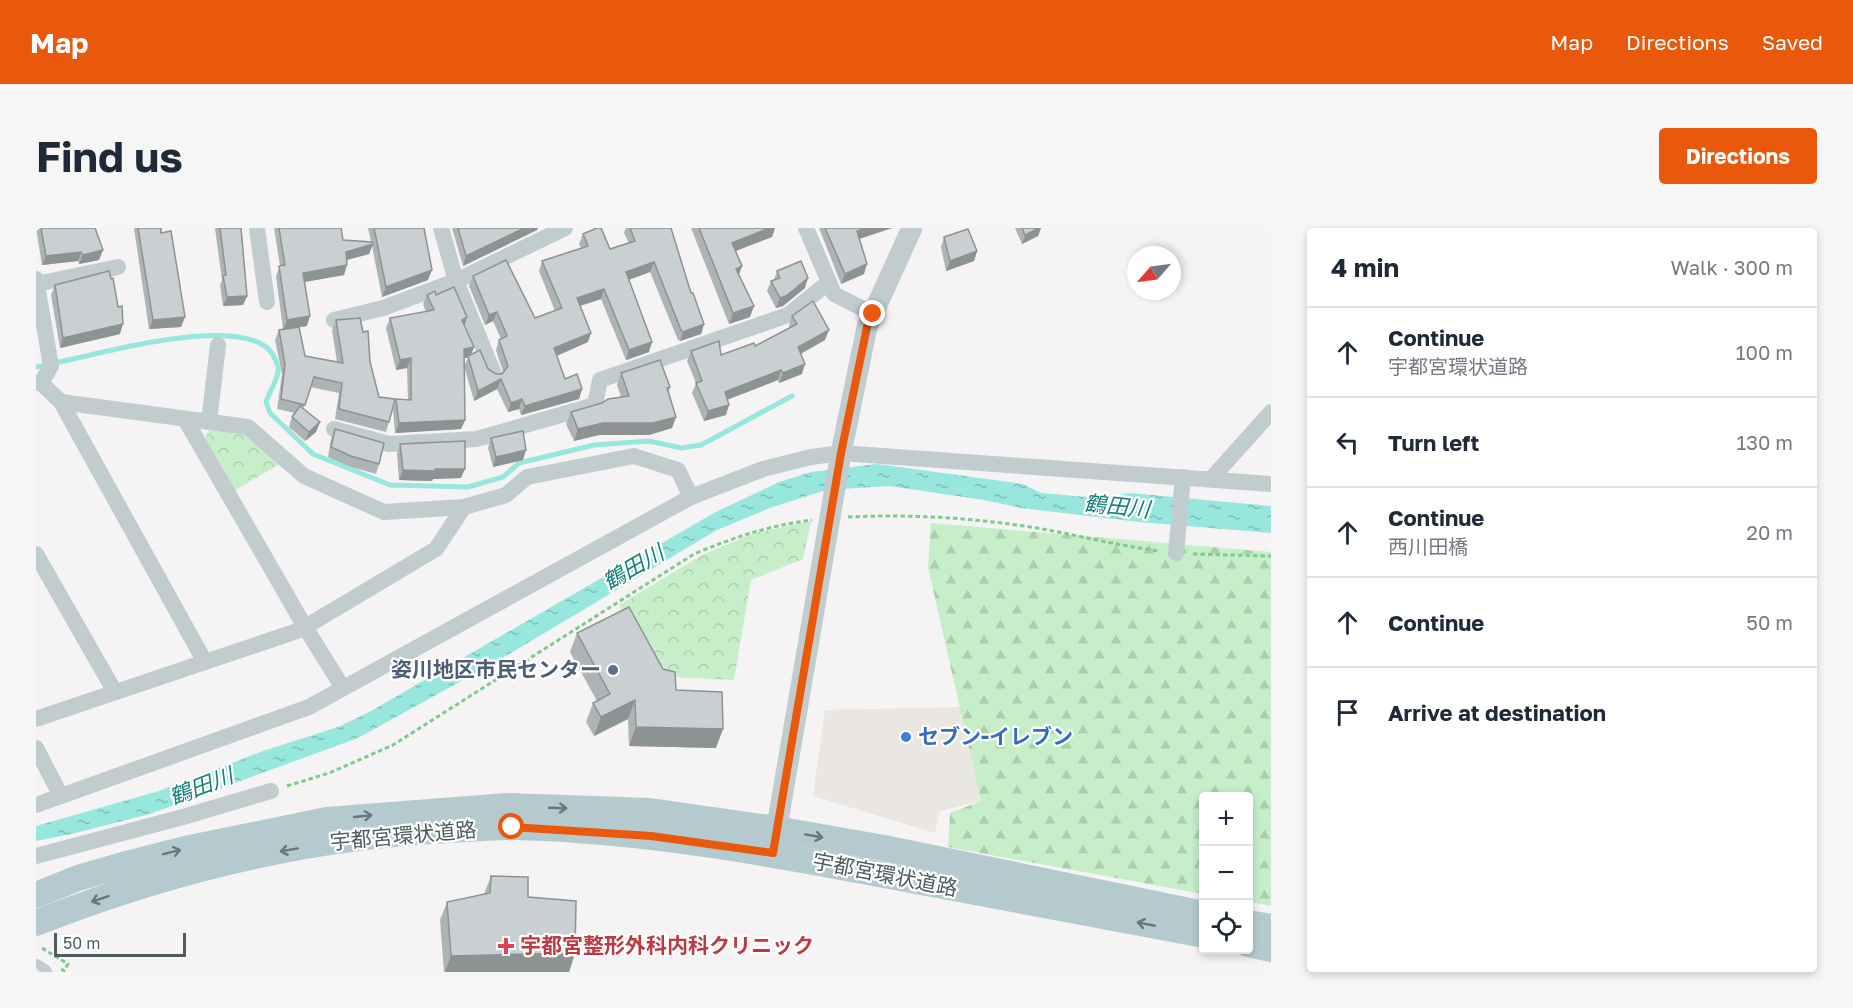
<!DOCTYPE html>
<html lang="en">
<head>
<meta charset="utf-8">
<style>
	:root { --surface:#fff; --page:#f6f6f7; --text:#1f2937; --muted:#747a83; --line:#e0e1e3; --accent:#ea580c }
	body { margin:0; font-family:"Golos Text","Noto Sans JP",sans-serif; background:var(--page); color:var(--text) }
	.controls { position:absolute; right:18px; bottom:18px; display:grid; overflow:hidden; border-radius:6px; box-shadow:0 3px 9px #0003 }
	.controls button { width:54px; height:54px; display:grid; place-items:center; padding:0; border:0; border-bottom:2px solid var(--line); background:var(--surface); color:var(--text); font:30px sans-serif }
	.compass { position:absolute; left:1091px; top:18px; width:54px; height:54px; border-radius:50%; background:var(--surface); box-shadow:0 3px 9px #0003; rotate:242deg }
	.scale { position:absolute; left:18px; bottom:15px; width:132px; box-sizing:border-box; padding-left:6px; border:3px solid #4c5c5f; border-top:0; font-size:16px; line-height:21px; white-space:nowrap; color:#4c5c5f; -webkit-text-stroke:4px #fff; paint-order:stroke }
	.stop { position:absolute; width:18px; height:18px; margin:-14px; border:4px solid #ea580c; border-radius:50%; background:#fff }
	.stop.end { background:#ea580c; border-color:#fff; box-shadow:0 2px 6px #0008 }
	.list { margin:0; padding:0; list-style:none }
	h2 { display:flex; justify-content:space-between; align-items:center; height:78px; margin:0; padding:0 24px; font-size:26px }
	h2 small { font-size:20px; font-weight:400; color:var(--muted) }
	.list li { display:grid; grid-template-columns:39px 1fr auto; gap:18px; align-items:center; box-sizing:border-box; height:90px; padding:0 24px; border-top:2px solid var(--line) }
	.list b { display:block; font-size:22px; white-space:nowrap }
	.list p { margin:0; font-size:20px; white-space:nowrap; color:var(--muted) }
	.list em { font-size:20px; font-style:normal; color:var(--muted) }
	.icon { flex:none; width:33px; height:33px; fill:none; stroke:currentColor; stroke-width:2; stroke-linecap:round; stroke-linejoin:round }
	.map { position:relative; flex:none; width:1235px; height:744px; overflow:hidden; border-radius:6px }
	header { display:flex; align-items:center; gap:36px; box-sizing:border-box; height:84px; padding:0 30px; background:var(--accent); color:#fff }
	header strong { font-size:28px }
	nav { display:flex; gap:33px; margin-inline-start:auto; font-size:21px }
	.intro { display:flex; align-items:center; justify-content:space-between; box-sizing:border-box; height:144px; padding:0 36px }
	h1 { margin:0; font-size:42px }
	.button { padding:15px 27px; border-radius:6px; background:var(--accent); color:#fff; font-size:21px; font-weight:700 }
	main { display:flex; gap:36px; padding:0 36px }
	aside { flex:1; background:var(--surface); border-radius:6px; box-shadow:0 3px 9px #0003 }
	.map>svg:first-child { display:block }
	.commercial { fill:#eae6e2 }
	.forest { fill:url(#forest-firs) }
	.park { fill:url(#park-crowns) }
	.water { fill:url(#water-ripples) }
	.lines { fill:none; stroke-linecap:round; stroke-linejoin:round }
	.stream { stroke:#97e7de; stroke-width:5 }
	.path { stroke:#80ca8e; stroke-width:3; stroke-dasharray:4.5 3; stroke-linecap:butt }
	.minor { stroke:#c0ccce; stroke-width:16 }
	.tertiary { stroke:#c0ccce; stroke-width:21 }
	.primary { stroke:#b5cacf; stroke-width:26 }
	.wall { fill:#aeb3b5 }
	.shaded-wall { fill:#8d9293 }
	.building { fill:#cad0d2; stroke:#8d9293; stroke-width:1.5 }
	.oneway { stroke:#66787b }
	.route { stroke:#ea580c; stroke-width:8 }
	.service-dot { fill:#5c6f8a; stroke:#fff; stroke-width:2 }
	.shop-dot { fill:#3f7fe0; stroke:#fff; stroke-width:2 }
	.health-dot { fill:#e0444e; stroke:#fff; stroke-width:2 }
	.labels { text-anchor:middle; stroke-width:4.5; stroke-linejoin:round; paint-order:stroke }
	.service-label { font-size:21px; font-weight:bold; fill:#4e5e75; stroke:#fff; text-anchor:end }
	.shop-label { font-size:21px; font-weight:bold; fill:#366cbe; stroke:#fff; text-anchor:start }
	.street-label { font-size:21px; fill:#4c5c5f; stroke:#fff }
	.health-label { font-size:21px; font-weight:bold; fill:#be3a42; stroke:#fff; text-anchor:start }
	.water-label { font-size:22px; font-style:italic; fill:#168176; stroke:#fff }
</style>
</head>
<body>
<header>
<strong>Map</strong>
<nav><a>Map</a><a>Directions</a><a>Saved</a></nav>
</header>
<div class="intro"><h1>Find us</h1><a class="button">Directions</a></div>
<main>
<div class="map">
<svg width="1235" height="744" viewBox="0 0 1235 744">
	<defs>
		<pattern id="forest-firs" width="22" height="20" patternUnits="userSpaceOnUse" patternTransform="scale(1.5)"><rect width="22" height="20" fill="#c6eec9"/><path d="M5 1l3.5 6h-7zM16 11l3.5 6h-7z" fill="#acceaf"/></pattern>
		<pattern id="park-crowns" width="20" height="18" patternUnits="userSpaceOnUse" patternTransform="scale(1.5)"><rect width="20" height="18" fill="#c6eec9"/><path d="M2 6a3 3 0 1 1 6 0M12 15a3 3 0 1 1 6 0" fill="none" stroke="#acceaf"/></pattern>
		<pattern id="water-ripples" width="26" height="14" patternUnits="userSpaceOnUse" patternTransform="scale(1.5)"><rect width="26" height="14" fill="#97e7de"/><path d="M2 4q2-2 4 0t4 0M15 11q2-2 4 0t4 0" fill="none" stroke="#7dbeb7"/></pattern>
	</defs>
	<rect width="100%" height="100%" fill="#f5f3f4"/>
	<polygon class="commercial" points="925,479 945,573 904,583 899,605 777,568 789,482"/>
	<polygon class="forest" points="895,295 1235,324 1235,678 1213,674 1212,568 1168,568 1167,666 912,619 914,585 945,573 892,339"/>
	<g class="park">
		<polygon points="173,200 212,203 248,234 197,263 168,214"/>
		<polygon points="775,293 767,331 715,352 698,452 635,449 628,439 613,432 583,377 668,326 719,305"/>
	</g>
	<polygon class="water" points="841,236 987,256 1005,265 1062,270 1094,265 1235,278 1235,305 1103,294 985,280 948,272 853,258 790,262 734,280 681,302 458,435 322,510 114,586 35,606 0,613 0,598 123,563 230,522 302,499 335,483 678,285 743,254 775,244"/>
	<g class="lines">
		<path class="stream" d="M0 139C44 132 218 77 239 131 241 135 243 140 242 144 240 154 233 165 230 174L234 185 277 226 354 257 432 259 467 249 483 235 558 217 613 213 645 220 665 217 756 168"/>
		<g class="path">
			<path d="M812 289C876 286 938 290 1001 300 1042 307 1082 318 1124 323"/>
			<polyline points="1157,326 1235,328"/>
			<path d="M251 558 293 545 357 517 658 326C699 309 731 298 776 292"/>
			<polyline points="6,720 32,736 28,743 24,740"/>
		</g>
		<g class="minor">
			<polyline points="221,0 231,74"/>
			<polyline points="405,0 420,53 458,146"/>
			<polyline points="770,0 798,66 837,86"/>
			<polyline points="0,51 15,138 5,155"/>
			<polyline points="1,56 82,39"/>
			<polyline points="298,92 347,80 420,53 529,0"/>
			<polyline points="0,155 5,155 25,174 169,434"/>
			<polyline points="25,174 212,199 268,248 348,284 428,279 470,267 491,249 598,228 642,242 655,269"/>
			<polyline points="149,191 269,399 307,460"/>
			<polyline points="173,194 182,117"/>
			<polyline points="298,201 353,216 441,211 559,177 564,152 752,87 793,54"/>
			<polyline points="1175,251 1235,184"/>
			<polyline points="1140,325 1147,249"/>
			<polyline points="0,326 79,464"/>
			<polyline points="0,491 264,402 400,321 428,279"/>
			<polyline points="0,520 25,568"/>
			<polyline points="0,577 273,479 655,269 727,241 775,229 805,225 1235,256"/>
			<polyline points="0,628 147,589 235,563"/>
			<polyline points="0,739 8,744"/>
		</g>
		<polyline class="tertiary" points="738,616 805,225 831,99 876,0"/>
		<g class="primary">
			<polyline points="0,667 42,650 94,635 149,621 291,592 471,578 614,583 740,601 848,620 1168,686"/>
			<path d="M0 695C132 643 270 609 412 602 434 601 456 599 477 599 617 602 754 629 891 655 983 673 1076 689 1168 707"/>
			<polyline points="1212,695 1235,699"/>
			<polyline points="1212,716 1235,721"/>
		</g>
	</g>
	<g class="wall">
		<polygon points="0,0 59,0 63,32 43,36 42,33 6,37"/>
		<polygon points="98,0 125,0 145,99 113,101"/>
		<polygon points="179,0 205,0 211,68 207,77 187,78 184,57 186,52"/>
		<polygon points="238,0 305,0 307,12 335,14 332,0 388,0 392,52 346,69 336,18 333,26 311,32 308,47 268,54 271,98 263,99 269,128 301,134 296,102 300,92 334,134 343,169 353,194 350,204 299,191 303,165 274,159 267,181 284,194 280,204 269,213 253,199 256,189 259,185 241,181 246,146 239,112 243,102 247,101 240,48 244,38"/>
		<polygon points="416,0 502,0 501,2 427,38"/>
		<polygon points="590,0 635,0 655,65 668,96 665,106 644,113 642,112 614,44 593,52 613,124 590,132 565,71 544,78 552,114 521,128 529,151 546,161 543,171 485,187 483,181 472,184 461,161 438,173 428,138 432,130 428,130 429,192 425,201 359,205 357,181 360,171 372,172 371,140 360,142 350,100 354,90 390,84 387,76 391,67 400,67 428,98 438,119 435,127 460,146 466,146 467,144 460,122 463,112 465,111 457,93 449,97 433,58 437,48 499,90 519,83 503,43 506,33 545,20 543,16 547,6 574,21 593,15 588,5"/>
		<polygon points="655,0 739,0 736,9 699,23 706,38 703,46 714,89 693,96"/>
		<polygon points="783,0 856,0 823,11 828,46 805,56"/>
		<polygon points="979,0 1005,0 1002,8 986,16"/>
		<polygon points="908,9 941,23 938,33 910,43 905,19"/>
		<polygon points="741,43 769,60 747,78 740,80 731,63 735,53 738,52"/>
		<polygon points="19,57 84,106 24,120 15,67"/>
		<polygon points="756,88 789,112 765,126 766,146 743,155 742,152 691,172 690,187 668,193 656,165 660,155 651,133 655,123 685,127 719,118 754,100 753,98"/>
		<polygon points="585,145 634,159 633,164 640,189 636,200 613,207 563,207 538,213 530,196 535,184 585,169 581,157"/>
		<polygon points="299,201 343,236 340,246 312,238 292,229 295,211"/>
		<polygon points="455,210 487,232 457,239 452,220"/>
		<polygon points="364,216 425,250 397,251 396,253 363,252 361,226"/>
		<polygon points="541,405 627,441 640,462 680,520 593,518 592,491 558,508 550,494 557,475 561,473 534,424"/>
		<polygon points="455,648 492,669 539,725 533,744 408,744 404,692 411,674 448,666"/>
	</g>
	<g class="shaded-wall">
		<polygon points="488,0 502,0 501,2 427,38 430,28"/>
		<polygon points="733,0 739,0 736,9 692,26 696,15"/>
		<polygon points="830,0 856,0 817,13 821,3"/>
		<polygon points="1003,0 1005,0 1002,8 986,16 989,7"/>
		<polygon points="337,16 333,26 306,33 310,24"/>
		<polygon points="67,22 63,32 43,36 47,27"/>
		<polygon points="941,23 938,33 910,43 914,33"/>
		<polygon points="45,24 42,33 6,37 10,28"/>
		<polygon points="618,34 614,44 586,54 590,44"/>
		<polygon points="831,36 828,46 805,56 809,46"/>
		<polygon points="311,37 308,47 263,55 267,45"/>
		<polygon points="706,38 702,49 700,41"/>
		<polygon points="396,42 392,52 346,69 350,59"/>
		<polygon points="772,50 769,60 747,78 740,80 744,70"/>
		<polygon points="568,61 565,71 537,80 541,70"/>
		<polygon points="211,68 207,77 187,78 191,69"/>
		<polygon points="718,78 714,89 693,96 697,85"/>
		<polygon points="461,84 457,93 449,97 453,87"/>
		<polygon points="274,88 271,98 247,102 251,92"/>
		<polygon points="149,89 145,99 113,101 117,92"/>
		<polygon points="431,89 428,99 426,92"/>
		<polygon points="87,96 84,106 24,120 27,110"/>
		<polygon points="668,96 665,106 644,113 647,104"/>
		<polygon points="793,102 789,112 758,129 762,119"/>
		<polygon points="555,105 552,114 515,130 518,120"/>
		<polygon points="616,114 613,124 590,132 593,122"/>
		<polygon points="438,119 434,129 425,131 428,121"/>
		<polygon points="375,130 371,140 360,142 364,132"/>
		<polygon points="769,136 766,146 743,155 747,145"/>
		<polygon points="745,142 742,152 685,174 689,164"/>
		<polygon points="465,151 461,161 438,173 442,163"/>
		<polygon points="546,161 543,171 485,187 489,178"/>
		<polygon points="486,171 483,181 472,184 475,175"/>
		<polygon points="693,177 690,187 668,193 672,183"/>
		<polygon points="640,189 636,200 613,207 563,207 538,213 542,201 567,195"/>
		<polygon points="429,192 425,201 359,205 363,195"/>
		<polygon points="284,194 280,204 269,213 273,204"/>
		<polygon points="490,222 487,232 457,239 460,229"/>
		<polygon points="399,241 429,241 425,250 397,251 396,253 363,252 367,242"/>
		<polygon points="599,472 592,491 558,508 565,489"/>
		<polygon points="600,499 687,501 680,520 593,518"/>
		<polygon points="539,725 533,744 409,744 415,728"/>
	</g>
	<g class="building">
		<polygon points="5,0 59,0 67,22 47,27 45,24 10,28"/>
		<polygon points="102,0 125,0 125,5 135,3 149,89 117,92"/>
		<polygon points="184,0 205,0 211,68 191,69 187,48 190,47"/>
		<polygon points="243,0 305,0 307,12 336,14 337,16 310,24 311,37 267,45 274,88 251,92 243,38 249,37"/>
		<polygon points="338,0 388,0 396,42 350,59"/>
		<polygon points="422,0 488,0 430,28"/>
		<polygon points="561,0 565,0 574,21 599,13 594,0 635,0 655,65 657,65 668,96 647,104 645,102 618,34 590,44 616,114 593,122 568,61 541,70 555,105 518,120 529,151 541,146 546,161 489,178 486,171 475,175 465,151 442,163 432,128 444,122 452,141 460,146 466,146 472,138 463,112 471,108 461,84 453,87 437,48 470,32 499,90 526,80 506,33 552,18 547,6"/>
		<polygon points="663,0 733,0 696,15 706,38 700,41 718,78 697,85"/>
		<polygon points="789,0 830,0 821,3 831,36 809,46"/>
		<polygon points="986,0 1003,0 989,7"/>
		<polygon points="932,1 941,23 914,33 908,9"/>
		<polygon points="765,33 772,50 750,68 744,70 735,53 744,50 741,43"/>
		<polygon points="73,43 75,51 77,50 82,79 86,78 87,96 27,110 19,57"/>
		<polygon points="418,59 431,89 426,92 438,119 428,121 429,192 363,195 360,171 375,172 375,130 364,132 354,90 398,82 391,67 399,63 400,67"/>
		<polygon points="777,73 793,102 762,119 769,136 747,145 745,142 689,164 693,177 672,183 660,155 666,153 655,123 683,113 685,127 718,115 719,118 761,96 756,88"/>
		<polygon points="324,90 327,104 332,103 334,134 343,169 359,171 353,194 303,181 306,155 278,149 269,177 245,171 249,136 243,102 263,99 269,128 307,135 300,92"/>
		<polygon points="624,132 634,159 631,160 640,189 617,195 567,195 542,201 535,184 566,175 572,171 593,168 585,145"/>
		<polygon points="264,178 284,194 273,204 256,189"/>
		<polygon points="299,201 348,215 343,236 315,228 295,219"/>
		<polygon points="487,203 490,222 460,229 455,210"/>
		<polygon points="429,213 429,241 399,241 399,243 367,242 364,216"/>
		<polygon points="593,379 627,441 639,444 640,462 686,464 687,501 600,499 599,472 565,489 557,475 574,466 541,405"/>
		<polygon points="455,648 492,649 492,669 540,673 539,725 415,728 411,674 454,665"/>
	</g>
	<defs><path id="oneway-shaft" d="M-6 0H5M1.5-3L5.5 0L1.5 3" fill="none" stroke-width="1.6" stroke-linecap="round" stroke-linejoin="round" transform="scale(1.5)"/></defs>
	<g class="oneway">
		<use href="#oneway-shaft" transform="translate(522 580) rotate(2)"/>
		<use href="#oneway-shaft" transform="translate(327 588) rotate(-6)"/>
		<use href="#oneway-shaft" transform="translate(778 608) rotate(10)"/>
		<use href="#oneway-shaft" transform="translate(253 622) rotate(170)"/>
		<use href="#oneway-shaft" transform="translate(136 624) rotate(-14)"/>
		<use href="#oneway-shaft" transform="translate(64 671) rotate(161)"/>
		<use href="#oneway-shaft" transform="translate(1110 696) rotate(-169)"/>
	</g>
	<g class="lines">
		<polyline class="route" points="476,599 615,608 737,625 805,225 831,99 837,86"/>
	</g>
	<circle class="service-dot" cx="577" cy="442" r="6"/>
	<circle class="shop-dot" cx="870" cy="509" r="6"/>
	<path class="health-dot" d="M467 709h6v6h6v6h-6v6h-6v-6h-6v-6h6z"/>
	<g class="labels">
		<g class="service-label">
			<text x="565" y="449">姿川地区市民センター</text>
		</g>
		<g class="shop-label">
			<text x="882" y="516">セブン-イレブン</text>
		</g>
		<g class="street-label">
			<text transform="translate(367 608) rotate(-5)" y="7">宇都宮環状道路</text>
			<text transform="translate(849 647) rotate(11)" y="7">宇都宮環状道路</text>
		</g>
		<g class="health-label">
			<text x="484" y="725">宇都宮整形外科内科クリニック</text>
		</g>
		<g class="water-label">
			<text transform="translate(1081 278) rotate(6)" y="8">鶴田川</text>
			<text transform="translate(597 339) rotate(-30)" y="8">鶴田川</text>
			<text transform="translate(165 558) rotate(-21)" y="8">鶴田川</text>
		</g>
	</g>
</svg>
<div class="controls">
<button>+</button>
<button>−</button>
<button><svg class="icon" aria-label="locate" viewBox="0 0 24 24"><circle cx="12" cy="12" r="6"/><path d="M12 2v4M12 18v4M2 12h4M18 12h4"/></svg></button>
</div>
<svg class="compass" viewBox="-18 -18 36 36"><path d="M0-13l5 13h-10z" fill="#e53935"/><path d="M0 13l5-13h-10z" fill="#747a83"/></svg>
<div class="scale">50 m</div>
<div class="stop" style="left:476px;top:599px"></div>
<div class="stop end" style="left:837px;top:86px"></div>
</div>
<aside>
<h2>4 min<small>Walk · 300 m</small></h2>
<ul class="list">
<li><svg class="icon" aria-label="ahead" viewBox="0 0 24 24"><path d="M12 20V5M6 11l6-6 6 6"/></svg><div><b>Continue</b><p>宇都宮環状道路</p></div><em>100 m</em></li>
<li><svg class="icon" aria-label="left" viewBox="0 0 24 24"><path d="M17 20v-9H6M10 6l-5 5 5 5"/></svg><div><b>Turn left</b></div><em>130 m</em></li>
<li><svg class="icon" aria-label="ahead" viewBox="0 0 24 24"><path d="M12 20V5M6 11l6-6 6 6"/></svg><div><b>Continue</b><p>西川田橋</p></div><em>20 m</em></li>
<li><svg class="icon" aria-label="ahead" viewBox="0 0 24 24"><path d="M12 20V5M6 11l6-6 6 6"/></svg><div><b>Continue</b></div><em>50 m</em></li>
<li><svg class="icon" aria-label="arrive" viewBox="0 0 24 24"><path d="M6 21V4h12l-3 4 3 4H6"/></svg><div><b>Arrive at destination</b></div></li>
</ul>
</aside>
</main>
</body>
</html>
